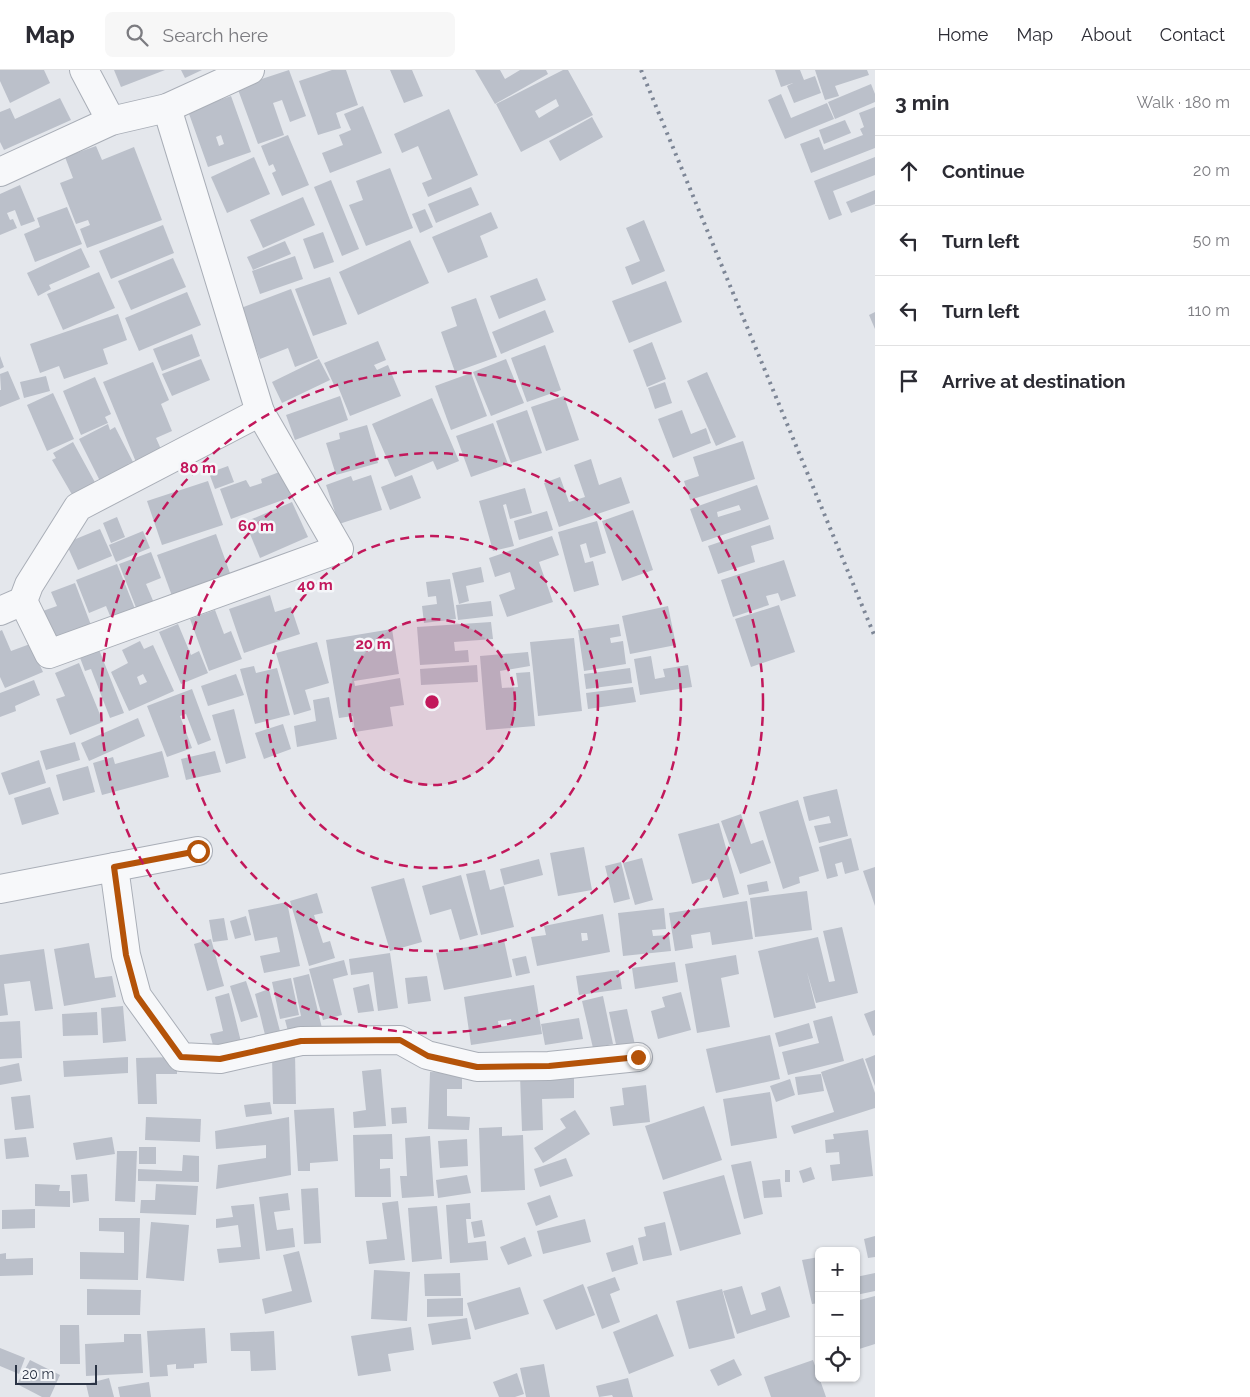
<!DOCTYPE html>
<html lang="en">
<head>
<meta charset="utf-8">
<style>
	:root { --surface:#fff; --page:#f7f7f7; --text:#2b2b33; --muted:#7c7c81; --line:#e1e1e2 }
	body { margin:0; font-family:Raleway,sans-serif; background:var(--page); color:var(--text) }
	.controls { position:absolute; right:15px; bottom:15px; display:grid; overflow:hidden; border-radius:8px; box-shadow:0 1px 4px #0004 }
	.controls button { width:45px; height:45px; display:grid; place-items:center; padding:0; border:0; border-bottom:1px solid var(--line); background:var(--surface); color:var(--text); font:25px sans-serif }
	.scale { position:absolute; left:15px; bottom:12px; width:82px; box-sizing:border-box; padding-left:5px; border:2px solid #2b3445; border-top:0; font-size:14px; line-height:18px; white-space:nowrap; color:#2b3445; -webkit-text-stroke:4px #f4f6f9; paint-order:stroke }
	.stop { position:absolute; width:15px; height:15px; margin:-11px; border:4px solid #b45309; border-radius:50%; background:#fff }
	.stop.end { background:#b45309; border-color:#fff; box-shadow:0 1px 5px #0008 }
	.list { margin:0; padding:0; list-style:none }
	h2 { display:flex; justify-content:space-between; align-items:center; height:65px; margin:0; padding:0 20px; font-size:21px }
	h2 small { font-size:16px; font-weight:400; color:var(--muted) }
	.list li { display:grid; grid-template-columns:32px 1fr auto; gap:15px; align-items:center; box-sizing:border-box; height:70px; padding:0 20px; border-top:1px solid var(--line) }
	.list b { display:block; font-size:19px; white-space:nowrap }
	.list em { font-size:16px; font-style:normal; color:var(--muted) }
	.icon { flex:none; width:28px; height:28px; fill:none; stroke:currentColor; stroke-width:2; stroke-linecap:round; stroke-linejoin:round }
	.map { position:relative; flex:none; width:875px; height:1327px; overflow:hidden }
	header { display:flex; align-items:center; gap:30px; box-sizing:border-box; height:70px; padding:0 25px; background:var(--surface); border-bottom:1px solid var(--line) }
	header strong { font-size:24px }
	nav { display:flex; gap:28px; margin-inline-start:auto; font-size:18px }
	.search { width:350px; height:45px; background:var(--page); display:flex; align-items:center; gap:12px; box-sizing:border-box; padding:0 18px; border-radius:8px; color:var(--muted); font-size:19px }
	main { display:flex }
	aside { flex:1; background:var(--surface) }
	.map>svg:first-child { display:block }
	.building { fill:#bbc0ca; fill-rule:evenodd }
	.lines { fill:none; stroke-linecap:round; stroke-linejoin:round }
	.minor-casing { stroke:#a9aeb7; stroke-width:30 }
	.minor { stroke:#f7f8fa; stroke-width:28 }
	.rail { stroke:#7d8696; stroke-width:4; stroke-dasharray:2.5 5; stroke-linecap:butt }
	.route { stroke:#b45309; stroke-width:6 }
	.ring { fill:none; stroke:#c2185b; stroke-width:2.5; stroke-dasharray:9 6 }
	.centre { fill:#c2185b; stroke:#f4f6f9; stroke-width:2.5 }
	.ring-label { font-size:15px; text-anchor:middle; font-weight:bold; fill:#c2185b; stroke:#f4f6f9; stroke-width:5; stroke-linejoin:round; paint-order:stroke }
</style>
</head>
<body>
<header>
<strong>Map</strong>
<div class="search"><svg class="icon" aria-label="search" viewBox="0 0 24 24"><circle cx="10" cy="10" r="6"/><path d="M15 15l6 6"/></svg>Search here</div>
<nav><a>Home</a><a>Map</a><a>About</a><a>Contact</a></nav>
</header>
<main>
<div class="map">
<svg width="875" height="1327" viewBox="0 0 875 1327">
	<rect width="100%" height="100%" fill="#e4e7ec"/>
	<g class="building">
		<polygon points="0,0 44,0 50,13 10,33 0,11"/>
		<polygon points="114,0 165,0 121,17"/>
		<polygon points="181,0 202,0 185,8"/>
		<polygon points="289,0 306,46 290,52 282,30 273,33 284,65 258,74 237,17"/>
		<polygon points="332,0 346,0 358,35 336,43 341,58 318,65 299,11"/>
		<polygon points="390,0 412,0 423,26 404,33"/>
		<polygon points="475,0 500,0 505,9 520,0 546,0 548,4 495,34"/>
		<path d="M563 0H568L593 45 521 82 496 34ZM556 29 559 36 539 48 535 41Z"/>
		<polygon points="775,0 800,0 804,10 815,6 821,23 794,33 787,16 793,13 781,17"/>
		<polygon points="815,0 867,0 869,5 835,16 839,26 825,30"/>
		<polygon points="871,14 875,24 875,32 835,49 828,32"/>
		<polygon points="781,24 791,48 827,33 834,49 785,69 768,30"/>
		<path d="M231 26 251 82 208 97 188 41ZM221 65 224 74 219 76 216 67Z"/>
		<polygon points="60,28 71,50 4,80 0,72 0,42 10,38 15,49"/>
		<polygon points="363,36 382,83 330,103 322,83 343,75 339,65 351,60 344,44"/>
		<polygon points="875,37 875,78 811,103 800,74 819,67 824,80 863,65 860,59 864,57 859,43"/>
		<polygon points="449,39 478,105 428,127 422,113 432,109 418,76 402,83 394,64"/>
		<polygon points="592,47 603,67 560,91 549,71"/>
		<polygon points="845,50 851,63 824,74 819,60"/>
		<polygon points="288,65 309,115 282,126 272,103 276,101 273,94 269,96 261,76"/>
		<polygon points="96,76 102,90 134,77 162,150 87,178 80,159 90,155 88,150 76,154 60,113 73,108 65,87"/>
		<polygon points="254,87 270,124 227,143 211,107"/>
		<polygon points="875,87 875,105 833,121 842,145 829,150 814,111"/>
		<polygon points="390,98 413,158 366,176 349,135 363,130 356,111"/>
		<polygon points="331,110 359,179 342,186 314,117"/>
		<polygon points="20,115 35,151 21,156 15,140 7,143 10,150 13,149 17,158 0,165 0,124"/>
		<polygon points="471,117 479,135 436,153 428,134"/>
		<polygon points="875,120 875,134 851,143 846,132"/>
		<polygon points="303,127 315,155 263,178 250,150"/>
		<polygon points="67,137 82,174 35,192 24,164 40,157 37,148"/>
		<polygon points="425,139 433,157 420,163 412,144"/>
		<polygon points="491,142 498,158 480,166 488,187 448,203 432,167"/>
		<polygon points="644,150 665,201 632,215 625,197 640,191 626,158"/>
		<polygon points="163,155 174,183 111,209 99,181"/>
		<polygon points="323,162 334,192 314,199 303,169"/>
		<polygon points="410,170 429,213 358,245 339,202"/>
		<polygon points="285,171 291,184 253,200 247,187"/>
		<polygon points="81,178 90,197 49,215 51,219 38,226 27,203"/>
		<polygon points="295,186 303,209 260,224 252,201"/>
		<polygon points="173,188 186,217 131,240 118,211"/>
		<polygon points="99,202 115,238 63,260 47,224"/>
		<polygon points="330,207 347,254 313,266 295,219"/>
		<polygon points="537,208 546,230 499,249 490,226"/>
		<polygon points="666,211 682,252 629,273 612,231"/>
		<polygon points="291,219 318,288 295,297 288,278 260,289 241,238"/>
		<polygon points="187,222 201,255 139,281 125,248"/>
		<polygon points="476,228 497,287 455,302 441,262 457,256 451,237"/>
		<polygon points="545,240 554,262 501,284 492,262"/>
		<polygon points="875,242 875,259 869,245"/>
		<polygon points="118,244 127,270 103,279 108,294 64,309 59,296 40,303 30,274"/>
		<polygon points="192,264 200,286 162,301 153,279"/>
		<polygon points="378,271 386,290 374,295 377,300 388,295 401,326 350,346 337,314 334,315 324,293"/>
		<polygon points="652,272 666,309 647,317 633,280"/>
		<polygon points="545,275 561,320 527,332 511,288"/>
		<polygon points="0,286 4,297 0,299"/>
		<polygon points="201,289 210,310 172,326 162,304"/>
		<polygon points="319,289 330,310 282,333 272,312"/>
		<polygon points="506,289 524,333 491,346 473,302"/>
		<polygon points="153,292 169,330 161,334 172,361 156,368 164,386 138,397 103,312"/>
		<polygon points="8,301 20,329 0,337 0,320 1,320 0,304"/>
		<polygon points="707,302 736,367 716,376 687,311"/>
		<polygon points="471,303 487,346 451,360 435,316"/>
		<polygon points="46,306 50,321 24,328 20,312"/>
		<polygon points="95,307 111,344 105,347 108,353 81,365 63,321"/>
		<polygon points="665,312 672,333 655,339 648,318"/>
		<polygon points="53,323 74,369 47,381 27,335"/>
		<polygon points="340,326 348,350 295,370 286,345"/>
		<polygon points="564,326 579,370 546,381 531,337"/>
		<polygon points="432,328 459,391 437,400 433,391 395,407 372,354"/>
		<polygon points="527,340 542,383 511,393 496,351"/>
		<polygon points="682,340 691,364 706,358 711,373 673,388 658,349"/>
		<polygon points="493,353 508,394 471,407 456,366"/>
		<polygon points="108,354 110,360 115,357 133,392 128,394 130,398 101,413 79,369"/>
		<polygon points="367,355 378,393 336,405 326,373 340,369 339,363"/>
		<polygon points="743,371 755,409 690,430 684,411 699,406 693,387"/>
		<polygon points="73,372 97,416 74,428 52,390 56,388 53,383"/>
		<polygon points="591,389 599,415 621,407 630,433 559,457 544,413 560,407 569,432 585,427 574,395"/>
		<polygon points="228,396 234,412 215,419 209,403"/>
		<polygon points="282,401 291,427 231,449 220,419 246,410 250,417 262,413 261,409"/>
		<polygon points="371,405 382,440 339,454 326,415 351,406 353,411"/>
		<polygon points="412,405 421,428 390,440 381,417"/>
		<polygon points="208,411 223,455 162,475 147,431"/>
		<path d="M757 415 769 449 702 472 690 439ZM739 435 741 440 718 447 717 442Z"/>
		<polygon points="525,418 532,443 510,449 506,434 503,435 514,476 493,481 479,431"/>
		<polygon points="292,432 308,467 260,488 245,452"/>
		<polygon points="633,440 653,500 622,511 602,451"/>
		<polygon points="547,441 553,460 519,470 514,451"/>
		<polygon points="117,447 125,467 111,473 103,453"/>
		<polygon points="597,451 606,483 590,488 586,473 580,475 585,493 593,491 599,515 574,522 558,462"/>
		<polygon points="770,455 774,469 751,476 755,492 718,504 708,476"/>
		<polygon points="100,459 112,486 78,500 66,473"/>
		<polygon points="143,461 150,478 116,492 109,475"/>
		<polygon points="216,464 231,506 172,526 157,485"/>
		<polygon points="552,466 559,485 539,492 553,532 507,547 499,525 515,519 510,502 495,507 489,488"/>
		<polygon points="151,482 161,508 146,514 154,533 137,540 119,494"/>
		<polygon points="784,490 796,526 781,531 778,523 766,526 769,535 733,547 721,510"/>
		<polygon points="117,494 137,544 113,553 106,536 89,543 76,510"/>
		<polygon points="481,497 484,512 466,516 469,531 459,534 452,503"/>
		<polygon points="450,509 456,549 424,553 422,536 437,534 436,526 428,527 426,512"/>
		<polygon points="75,513 91,555 51,571 40,542 57,536 51,522"/>
		<polygon points="270,525 275,542 291,537 300,564 244,583 229,539"/>
		<polygon points="491,531 493,546 458,550 456,535"/>
		<polygon points="779,535 795,582 751,597 735,549"/>
		<polygon points="668,536 676,575 630,584 622,546"/>
		<polygon points="215,540 224,564 231,561 242,589 209,601 190,549"/>
		<polygon points="491,552 493,569 454,572 455,581 468,580 469,592 420,595 417,557"/>
		<polygon points="178,554 191,585 199,581 208,603 181,614 159,562"/>
		<polygon points="619,554 621,566 610,568 611,573 623,571 626,594 584,601 578,560"/>
		<polygon points="392,559 399,604 354,611 355,616 400,608 404,635 390,637 393,656 355,662 353,646 339,648 326,570"/>
		<polygon points="2,560 11,581 30,574 43,602 5,618 0,607 0,561"/>
		<polygon points="574,568 582,641 538,646 530,572"/>
		<path d="M140 571 144 579 153 575 174 621 129 641 111 602 128 593 122 580ZM143 604 147 612 140 615 137 607Z"/>
		<polygon points="317,572 329,613 305,620 311,640 294,645 276,583"/>
		<polygon points="98,577 124,643 110,648 91,599 85,601 79,585"/>
		<polygon points="528,582 530,596 500,601 502,618 518,617 516,603 530,602 535,656 486,660 480,586"/>
		<polygon points="651,586 655,609 665,607 663,599 688,595 692,617 640,625 634,589"/>
		<polygon points="79,593 103,652 70,665 56,629 65,626 55,603"/>
		<polygon points="477,595 478,612 421,615 420,599"/>
		<polygon points="254,596 256,603 277,598 290,645 255,654 240,599"/>
		<polygon points="630,598 632,613 586,619 584,604"/>
		<polygon points="236,604 244,625 208,636 201,616"/>
		<polygon points="34,610 40,625 15,636 16,641 0,647 0,623"/>
		<polygon points="633,617 636,632 588,639 586,623"/>
		<polygon points="192,619 211,670 198,675 186,644 180,646 192,678 167,687 147,636"/>
		<polygon points="329,627 337,669 297,677 294,656 316,651 313,630"/>
		<polygon points="234,639 246,688 226,694 212,645"/>
		<polygon points="138,648 145,666 89,691 81,673"/>
		<polygon points="283,654 291,679 264,689 255,663"/>
		<polygon points="75,672 80,690 46,700 40,681"/>
		<polygon points="162,681 169,707 102,725 93,693 113,687 115,694"/>
		<polygon points="215,681 221,702 186,710 181,689"/>
		<polygon points="39,690 46,713 9,725 1,703"/>
		<polygon points="88,696 95,722 63,731 56,705"/>
		<polygon points="50,717 59,744 22,755 14,728"/>
		<polygon points="837,719 848,766 819,773 814,756 831,753 829,746 809,751 803,727"/>
		<polygon points="798,730 819,801 799,807 800,813 783,819 759,742"/>
		<polygon points="741,744 751,774 763,770 771,793 740,804 721,751"/>
		<polygon points="719,753 739,824 723,828 717,807 692,814 678,764"/>
		<polygon points="851,768 859,800 845,804 842,792 835,794 838,806 827,809 819,777"/>
		<polygon points="584,777 592,820 558,826 550,783"/>
		<polygon points="642,788 653,830 635,835 623,793"/>
		<polygon points="539,789 543,805 504,815 500,799"/>
		<polygon points="621,792 630,829 614,833 605,796"/>
		<polygon points="875,797 875,836 863,801"/>
		<polygon points="485,800 490,820 504,816 514,857 481,865 466,804"/>
		<polygon points="461,805 478,865 460,870 451,839 430,845 422,816"/>
		<polygon points="404,808 422,872 390,881 371,817"/>
		<polygon points="767,811 769,821 749,825 747,815"/>
		<polygon points="807,821 812,860 755,867 750,828"/>
		<polygon points="317,823 323,843 314,845 323,873 330,871 335,888 309,896 290,831"/>
		<polygon points="747,831 753,869 712,875 710,862 691,865 693,878 675,881 669,843"/>
		<polygon points="287,832 300,896 264,903 260,886 280,882 277,867 255,871 248,840"/>
		<polygon points="664,838 666,859 652,860 653,866 669,865 671,881 623,886 618,843"/>
		<path d="M603 844 610 882 537 896 531 867 546 865 544 856ZM581 863H587L588 870 582 871Z"/>
		<polygon points="246,846 251,865 235,869 230,851"/>
		<polygon points="224,848 228,870 213,872 209,850"/>
		<polygon points="842,857 858,923 816,933 807,902 816,938 774,948 758,881 818,867 829,912 835,911 823,861"/>
		<polygon points="211,869 224,916 207,921 194,874"/>
		<polygon points="504,870 512,907 444,920 436,883"/>
		<polygon points="89,873 95,908 112,906 116,927 64,936 54,879"/>
		<polygon points="44,879 53,939 35,941 30,911 4,914 8,945 0,946 0,885"/>
		<polygon points="390,883 398,938 378,941 373,902 351,905 349,889"/>
		<polygon points="736,885 739,904 721,908 730,957 697,963 685,894"/>
		<polygon points="526,886 530,903 516,906 512,889"/>
		<polygon points="344,890 348,905 333,909 342,945 323,950 309,899"/>
		<polygon points="675,892 678,912 635,919 632,898"/>
		<polygon points="619,900 622,919 579,925 576,906"/>
		<polygon points="309,904 322,958 289,965 285,950 301,946 293,908"/>
		<polygon points="427,906 431,931 408,934 405,908"/>
		<polygon points="291,908 299,945 280,949 272,912"/>
		<polygon points="246,911 258,947 241,952 230,916"/>
		<polygon points="369,914 374,941 358,943 353,918"/>
		<path d="M534 915 542 964 471 975 464 927ZM511 949 512 955 499 957 498 951Z"/>
		<polygon points="269,919 281,965 266,969 255,924"/>
		<polygon points="681,922 691,960 658,969 651,941 665,937 662,927"/>
		<polygon points="229,923 243,980 216,986 210,964 223,961 215,927"/>
		<polygon points="603,926 613,974 593,978 582,931"/>
		<polygon points="123,936 126,971 103,973 101,938"/>
		<polygon points="627,939 635,975 617,979 609,942"/>
		<polygon points="875,940 875,965 873,966 864,944"/>
		<polygon points="97,942 98,965 63,966 62,944"/>
		<polygon points="832,946 844,991 788,1005 782,982 819,973 813,951"/>
		<polygon points="579,948 583,969 545,975 541,954"/>
		<polygon points="20,951 22,988 0,989 0,952"/>
		<polygon points="809,953 813,968 779,977 775,963"/>
		<polygon points="770,965 780,1009 716,1023 706,979"/>
		<polygon points="295,984 296,1034 273,1034 272,985"/>
		<polygon points="875,985 875,1016 865,989"/>
		<polygon points="128,987 128,1003 64,1007 63,991"/>
		<polygon points="177,987 177,1004 156,1004 157,1034 138,1034 136,988"/>
		<polygon points="863,988 875,1023 875,1038 794,1064 791,1056 834,1042 821,1002"/>
		<polygon points="19,993 22,1011 0,1015 0,997"/>
		<polygon points="381,999 386,1056 354,1058 353,1042 366,1040 362,1001"/>
		<polygon points="430,1002 462,1003 462,1019 447,1019 447,1046 470,1047 469,1060 428,1059"/>
		<polygon points="821,1004 824,1021 798,1025 795,1007"/>
		<polygon points="574,1005 574,1028 542,1029 543,1060 522,1061 520,1006"/>
		<polygon points="790,1009 795,1025 776,1032 770,1016"/>
		<polygon points="646,1015 650,1052 613,1056 610,1037 624,1035 622,1018"/>
		<polygon points="770,1022 777,1068 731,1076 723,1029"/>
		<polygon points="30,1025 34,1058 15,1060 11,1027"/>
		<polygon points="270,1032 272,1044 246,1047 244,1035"/>
		<polygon points="704,1036 722,1090 663,1110 645,1056"/>
		<polygon points="406,1037 407,1053 392,1054 391,1038"/>
		<polygon points="334,1038 338,1091 310,1093 310,1101 298,1101 294,1040"/>
		<polygon points="575,1040 590,1064 543,1093 534,1078 566,1058 560,1049"/>
		<polygon points="146,1047 201,1049 200,1072 145,1070"/>
		<polygon points="289,1047 291,1105 216,1119 218,1095 266,1088 266,1075 216,1079 215,1061"/>
		<polygon points="502,1057 502,1066 523,1065 525,1120 481,1122 479,1058"/>
		<polygon points="868,1060 873,1106 832,1111 830,1095 840,1094 839,1082 826,1083 825,1070 834,1069 833,1064"/>
		<polygon points="392,1064 393,1089 380,1089 380,1099 390,1098 391,1127 355,1127 353,1065"/>
		<polygon points="430,1066 434,1126 402,1128 400,1106 407,1106 405,1068"/>
		<polygon points="26,1067 29,1087 6,1089 4,1069"/>
		<polygon points="112,1067 115,1084 76,1090 73,1073"/>
		<polygon points="467,1069 468,1096 440,1098 438,1071"/>
		<rect x="139" y="1077" width="17" height="17"/>
		<polygon points="117,1081 137,1081 135,1132 115,1131"/>
		<polygon points="183,1085 199,1086 199,1112 138,1111 138,1099 182,1101"/>
		<polygon points="566,1088 573,1106 540,1117 534,1099"/>
		<polygon points="751,1091 763,1144 744,1149 731,1095"/>
		<polygon points="811,1097 815,1109 803,1113 799,1101"/>
		<rect x="785" y="1100" width="5" height="12"/>
		<polygon points="87,1104 89,1131 73,1133 71,1105"/>
		<polygon points="467,1105 471,1123 438,1128 436,1110"/>
		<polygon points="724,1105 741,1164 680,1181 663,1122"/>
		<polygon points="780,1109 782,1127 764,1128 762,1111"/>
		<polygon points="35,1114 60,1115 59,1121 70,1121 70,1137 35,1136"/>
		<polygon points="156,1114 198,1116 196,1145 140,1143 141,1130 155,1130"/>
		<polygon points="318,1118 321,1173 304,1174 301,1119"/>
		<polygon points="288,1123 290,1140 274,1142 277,1160 293,1158 295,1177 266,1181 259,1127"/>
		<polygon points="550,1125 558,1147 536,1156 527,1133"/>
		<polygon points="398,1131 405,1190 369,1194 366,1171 387,1169 382,1133"/>
		<polygon points="470,1133 471,1149 466,1149 468,1173 486,1171 488,1190 450,1193 446,1135"/>
		<polygon points="254,1134 260,1189 219,1193 217,1179 241,1177 238,1155 216,1158 216,1149 233,1147 231,1136"/>
		<polygon points="437,1136 442,1189 412,1192 408,1138"/>
		<polygon points="35,1139 35,1158 2,1159 2,1140"/>
		<polygon points="99,1148 140,1148 138,1210 80,1209 80,1182 124,1183 124,1162 99,1161"/>
		<polygon points="585,1149 591,1172 543,1184 537,1161"/>
		<polygon points="482,1150 485,1166 474,1168 471,1152"/>
		<polygon points="151,1152 189,1155 184,1211 146,1208"/>
		<polygon points="665,1152 672,1185 643,1191 638,1168 646,1166 644,1157"/>
		<polygon points="875,1166 875,1187 868,1188 864,1169"/>
		<polygon points="525,1167 532,1186 508,1195 500,1177"/>
		<polygon points="633,1175 638,1194 612,1202 606,1183"/>
		<polygon points="299,1181 312,1232 265,1244 262,1229 292,1221 283,1185"/>
		<polygon points="6,1183 6,1189 33,1188 33,1205 0,1206 0,1184"/>
		<polygon points="819,1187 819,1233 812,1234 802,1190"/>
		<polygon points="374,1200 410,1202 407,1251 371,1249"/>
		<polygon points="460,1203 461,1226 425,1226 424,1204"/>
		<polygon points="875,1203 875,1221 856,1225 856,1207"/>
		<polygon points="615,1207 620,1220 610,1224 620,1252 602,1259 587,1217"/>
		<polygon points="583,1214 595,1245 556,1260 543,1230"/>
		<polygon points="742,1216 751,1245 766,1240 761,1223 780,1216 790,1247 737,1264 723,1221"/>
		<polygon points="520,1217 529,1244 475,1260 467,1233"/>
		<polygon points="87,1219 141,1220 140,1245 87,1245"/>
		<polygon points="722,1219 735,1268 689,1279 676,1231"/>
		<polygon points="875,1226 875,1274 856,1280 856,1231"/>
		<polygon points="463,1228 463,1246 427,1247 427,1229"/>
		<polygon points="657,1244 674,1286 629,1304 613,1262"/>
		<polygon points="467,1248 471,1269 432,1275 428,1254"/>
		<polygon points="60,1255 79,1255 80,1294 60,1294"/>
		<polygon points="411,1257 414,1280 388,1284 391,1301 358,1306 351,1266"/>
		<polygon points="205,1258 207,1293 194,1294 194,1298 176,1299 176,1294 167,1295 168,1306 150,1307 147,1261"/>
		<polygon points="274,1261 276,1300 251,1301 250,1281 231,1281 230,1263"/>
		<polygon points="124,1264 141,1264 143,1303 86,1306 85,1274 124,1272"/>
		<polygon points="0,1278 25,1288 19,1304 0,1296"/>
		<polygon points="734,1289 742,1305 718,1316 710,1300"/>
		<polygon points="30,1290 60,1305 50,1327 42,1327 17,1314"/>
		<polygon points="813,1290 826,1327 771,1327 764,1307"/>
		<polygon points="544,1294 550,1327 526,1327 520,1298"/>
		<polygon points="517,1303 524,1324 515,1327 499,1327 493,1312"/>
		<polygon points="109,1308 114,1327 89,1327 86,1314"/>
		<polygon points="628,1308 633,1327 613,1327 612,1325 599,1327 596,1316"/>
		<polygon points="149,1312 151,1327 120,1327 118,1317"/>
	</g>
	<g class="lines">
		<defs>
			<g id="minor">
				<polyline points="84,0 111,51"/>
				<polyline points="0,102 111,51 167,38 250,0"/>
				<polyline points="23,531 49,584 339,479 260,342 167,38"/>
				<polyline points="0,541 23,531 29,515 78,437 260,342"/>
				<polyline points="114,797 126,885 137,926 181,987 220,989 301,971 400,970 427,985 477,997 549,996 638,987"/>
				<polyline points="0,819 198,781"/>
			</g>
		</defs>
		<use href="#minor" class="minor-casing"/>
		<use href="#minor" class="minor"/>
		<polyline class="rail" points="641,0 875,567"/>
	</g>
	<g class="lines">
		<polyline class="route" points="198,781 114,797 126,885 137,926 181,987 220,989 301,971 400,970 428,986 477,997 549,996 638,987"/>
	</g>
	<circle cx="432" cy="632" r="83" fill="#c2185b" fill-opacity=".12"/>
	<g class="ring">
		<circle cx="432" cy="632" r="83"/>
		<circle cx="432" cy="632" r="166"/>
		<circle cx="432" cy="632" r="249"/>
		<circle cx="432" cy="632" r="331"/>
	</g>
	<circle cx="432" cy="632" r="8" class="centre"/>
	<g class="ring-label">
		<text x="198" y="403">80 m</text>
		<text x="256" y="461">60 m</text>
		<text x="315" y="520">40 m</text>
		<text x="373" y="579">20 m</text>
	</g>
</svg>
<div class="controls">
<button>+</button>
<button>−</button>
<button><svg class="icon" aria-label="locate" viewBox="0 0 24 24"><circle cx="12" cy="12" r="6"/><path d="M12 2v4M12 18v4M2 12h4M18 12h4"/></svg></button>
</div>
<div class="scale">20 m</div>
<div class="stop" style="left:198px;top:781px"></div>
<div class="stop end" style="left:638px;top:987px"></div>
</div>
<aside>
<h2>3 min<small>Walk · 180 m</small></h2>
<ul class="list">
<li><svg class="icon" aria-label="ahead" viewBox="0 0 24 24"><path d="M12 20V5M6 11l6-6 6 6"/></svg><div><b>Continue</b></div><em>20 m</em></li>
<li><svg class="icon" aria-label="left" viewBox="0 0 24 24"><path d="M17 20v-9H6M10 6l-5 5 5 5"/></svg><div><b>Turn left</b></div><em>50 m</em></li>
<li><svg class="icon" aria-label="left" viewBox="0 0 24 24"><path d="M17 20v-9H6M10 6l-5 5 5 5"/></svg><div><b>Turn left</b></div><em>110 m</em></li>
<li><svg class="icon" aria-label="arrive" viewBox="0 0 24 24"><path d="M6 21V4h12l-3 4 3 4H6"/></svg><div><b>Arrive at destination</b></div></li>
</ul>
</aside>
</main>
</body>
</html>
